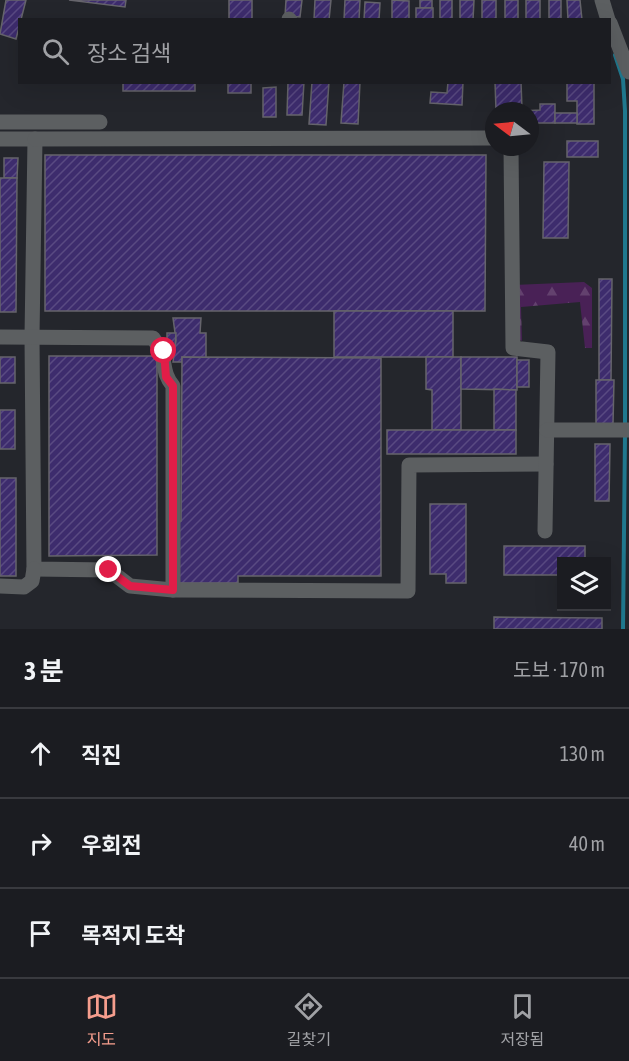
<!DOCTYPE html>
<html lang="ko">
<head>
<meta charset="utf-8">
<style>
	:root { --surface:#1b1c21; --page:#24252a; --text:#f1f3f6; --muted:#a0a1a5; --line:#393a3f; --accent:#f59d8d }
	body { margin:0; font-family:"Asap Condensed","Noto Sans KR",sans-serif; background:var(--page); color:var(--text) }
	.controls { position:absolute; right:18px; bottom:18px; display:grid; overflow:hidden; border-radius:0px; box-shadow:0 6px 24px #0002 }
	.controls button { width:54px; height:54px; display:grid; place-items:center; padding:0; border:0; border-bottom:2px solid var(--line); background:var(--surface); color:var(--text); font:30px sans-serif }
	.compass { position:absolute; left:485px; top:102px; width:54px; height:54px; border-radius:50%; background:var(--surface); box-shadow:0 6px 24px #0002; rotate:286deg }
	.stop { position:absolute; width:18px; height:18px; margin:-14px; border:4px solid #e11d48; border-radius:50%; background:#fff }
	.stop.end { background:#e11d48; border-color:#fff; box-shadow:0 2px 6px #0008 }
	.list { margin:0; padding:0; list-style:none }
	h2 { display:flex; justify-content:space-between; align-items:center; height:78px; margin:0; padding:0 24px; font-size:26px }
	h2 small { font-size:20px; font-weight:400; color:var(--muted) }
	.list li { display:grid; grid-template-columns:39px 1fr auto; gap:18px; align-items:center; box-sizing:border-box; height:90px; padding:0 24px; border-top:2px solid var(--line) }
	.list b { display:block; font-size:22px; white-space:nowrap }
	.list em { font-size:20px; font-style:normal; color:var(--muted) }
	.icon { flex:none; width:33px; height:33px; fill:none; stroke:currentColor; stroke-width:2; stroke-linecap:round; stroke-linejoin:round }
	.map { position:relative; flex:none; width:629px; height:629px; overflow:hidden }
	.search { position:absolute; background:var(--surface); box-shadow:0 6px 24px #0002; left:18px; right:18px; top:18px; height:66px; display:flex; align-items:center; gap:15px; box-sizing:border-box; padding:0 21px; border-radius:0px; color:var(--muted); font-size:22px }
	.sheet { height:348px; background:var(--surface) }
	nav { display:flex; justify-content:space-around; align-items:center; box-sizing:border-box; height:84px; border-top:2px solid var(--line); background:var(--surface); font-size:16px; color:var(--muted) }
	nav a { display:grid; justify-items:center; gap:3px }
	nav .on { color:var(--accent) }
	.map>svg:first-child { display:block }
	.forest { fill:url(#forest-firs) }
	.lines { fill:none; stroke-linecap:round; stroke-linejoin:round }
	.stream { stroke:#20788e; stroke-width:4 }
	.building { fill:url(#building-hatch); stroke:#65646b; stroke-width:1.5 }
	.minor { stroke:#5c5f61; stroke-width:15 }
	.route { stroke:#e11d48; stroke-width:8 }
</style>
</head>
<body>
<div class="map">
<svg width="629" height="629" viewBox="0 0 629 629">
	<defs>
		<pattern id="forest-firs" width="22" height="20" patternUnits="userSpaceOnUse" patternTransform="scale(1.5)"><rect width="22" height="20" fill="#492156"/><path d="M5 1l3.5 6h-7zM16 11l3.5 6h-7z" fill="#63416e"/></pattern>
		<pattern id="building-hatch" width="6" height="6" patternUnits="userSpaceOnUse" patternTransform="scale(1.5)"><rect width="6" height="6" fill="#3d2c6d"/><path d="M-1 1l2-2M0 6l6-6M5 7l2-2" fill="none" stroke="#594a82"/></pattern>
	</defs>
	<rect width="100%" height="100%" fill="#24262c"/>
	<polygon class="forest" points="584,282 592,288 592,348 585,348 580,302 521,307 522,341 516,337 514,285"/>
	<g class="lines">
		<g class="stream">
			<polyline points="615,55 623,79 625,111 625,427"/>
			<polyline points="623,629 625,435"/>
		</g>
	</g>
	<g class="building">
		<polygon points="6,0 26,0 16,39 0,34"/>
		<polygon points="69,0 126,0 125,7"/>
		<rect x="229" y="0" width="23" height="20"/>
		<polygon points="286,0 302,0 300,17 285,16"/>
		<polygon points="315,0 331,0 329,20 314,20"/>
		<polygon points="345,0 360,0 359,20 344,20"/>
		<polygon points="392,0 409,1 409,20 392,20"/>
		<rect x="420" y="0" width="12" height="8"/>
		<rect x="440" y="0" width="12" height="20"/>
		<polygon points="460,0 474,0 473,20 460,20"/>
		<rect x="482" y="0" width="14" height="20"/>
		<rect x="505" y="0" width="13" height="20"/>
		<rect x="526" y="0" width="14" height="20"/>
		<rect x="549" y="0" width="12" height="20"/>
		<polygon points="567,0 580,0 582,20 568,20"/>
		<polygon points="365,2 380,3 379,20 364,20"/>
		<rect x="416" y="8" width="17" height="12"/>
		<rect x="123" y="82" width="72" height="9"/>
		<rect x="228" y="82" width="23" height="11"/>
		<polygon points="288,82 304,82 302,115 287,115"/>
		<polygon points="312,82 329,82 326,125 309,124"/>
		<polygon points="344,82 360,82 358,124 341,123"/>
		<polygon points="448,82 463,82 462,105 430,103 431,92 447,93"/>
		<polygon points="495,82 521,82 522,109 496,110"/>
		<polygon points="594,82 594,124 577,124 577,101 567,101 567,83"/>
		<polygon points="276,87 276,117 263,117 263,88"/>
		<polygon points="540,104 555,104 555,123 530,123 530,111 521,111 540,110"/>
		<rect x="555" y="113" width="22" height="10"/>
		<rect x="567" y="141" width="31" height="16"/>
		<polygon points="45,155 486,155 485,311 45,311"/>
		<polygon points="4,158 18,158 17,178 4,178"/>
		<polygon points="544,162 569,162 568,238 543,238"/>
		<polygon points="0,178 17,178 16,312 0,312"/>
		<polygon points="599,279 612,279 611,380 599,380"/>
		<rect x="334" y="311" width="119" height="46"/>
		<polygon points="173,318 201,318 200,333 206,333 206,358 182,357 182,362 173,362 176,340"/>
		<polygon points="167,333 176,333 175,347 167,346"/>
		<polygon points="49,356 157,356 157,555 49,556"/>
		<rect x="0" y="357" width="15" height="26"/>
		<polygon points="182,357 381,358 381,576 238,576 238,583 178,583 178,521 181,521"/>
		<polygon points="426,357 461,357 461,430 432,430 432,390 426,389"/>
		<polygon points="461,357 517,357 517,390 461,389"/>
		<rect x="517" y="360" width="12" height="27"/>
		<polygon points="596,380 614,380 613,424 596,424"/>
		<polygon points="494,389 516,390 516,430 494,430"/>
		<rect x="0" y="410" width="15" height="39"/>
		<rect x="387" y="430" width="129" height="24"/>
		<polygon points="595,444 610,444 609,501 595,501"/>
		<rect x="0" y="478" width="16" height="98"/>
		<polygon points="430,504 466,504 466,583 446,583 446,574 430,574"/>
		<polygon points="504,546 585,546 585,562 562,562 562,575 504,575"/>
		<polygon points="494,617 602,618 602,629 494,629"/>
	</g>
	<g class="lines">
		<g class="minor">
			<polyline points="602,0 608,20"/>
			<polyline points="289,19 290,20"/>
			<polyline points="610,23 629,72"/>
			<polyline points="0,122 100,122"/>
			<polyline points="0,139 35,139 32,337 34,569 109,570 130,586 173,590 408,591 409,465 546,464"/>
			<polyline points="35,139 494,138"/>
			<polyline points="511,147 513,348 548,352 545,531"/>
			<path d="M0 337 153 338C169 358 159 369 173 386V590"/>
			<polyline points="547,430 629,430"/>
			<polyline points="0,586 24,587 32,581 34,569"/>
		</g>
	</g>
	<g class="lines">
		<polyline class="route" points="109,570 130,586 173,590 173,386 166,377 164,351"/>
	</g>
</svg>
<div class="controls">
<button><svg class="icon" aria-label="layers" viewBox="0 0 24 24"><path d="M12 4l9 5-9 5-9-5zM3 14l9 5 9-5"/></svg></button>
</div>
<svg class="compass" viewBox="-18 -18 36 36"><path d="M0-13l5 13h-10z" fill="#e53935"/><path d="M0 13l5-13h-10z" fill="#a0a1a5"/></svg>
<div class="stop" style="left:164px;top:351px"></div>
<div class="stop end" style="left:109px;top:570px"></div>
<div class="search"><svg class="icon" aria-label="search" viewBox="0 0 24 24"><circle cx="10" cy="10" r="6"/><path d="M15 15l6 6"/></svg>장소 검색</div>
</div>
<section class="sheet">
<h2>3 분<small>도보 · 170 m</small></h2>
<ul class="list">
<li><svg class="icon" aria-label="ahead" viewBox="0 0 24 24"><path d="M12 20V5M6 11l6-6 6 6"/></svg><div><b>직진</b></div><em>130 m</em></li>
<li><svg class="icon" aria-label="right" viewBox="0 0 24 24"><path d="M7 20v-9h11M14 6l5 5-5 5"/></svg><div><b>우회전</b></div><em>40 m</em></li>
<li><svg class="icon" aria-label="arrive" viewBox="0 0 24 24"><path d="M6 21V4h12l-3 4 3 4H6"/></svg><div><b>목적지 도착</b></div></li>
</ul>
</section>
<nav>
<a class="on"><svg class="icon" aria-label="map" viewBox="0 0 24 24"><path d="M3 6l6-2 6 2 6-2v14l-6 2-6-2-6 2zM9 4v14M15 6v14"/></svg>지도</a>
<a><svg class="icon" aria-label="directions" viewBox="0 0 24 24"><path d="M12 3l9 9-9 9-9-9zM9 14v-3h6M13 9l2 2-2 2"/></svg>길찾기</a>
<a><svg class="icon" aria-label="saved" viewBox="0 0 24 24"><path d="M7 4h10v16l-5-4-5 4z"/></svg>저장됨</a>
</nav>
</body>
</html>
